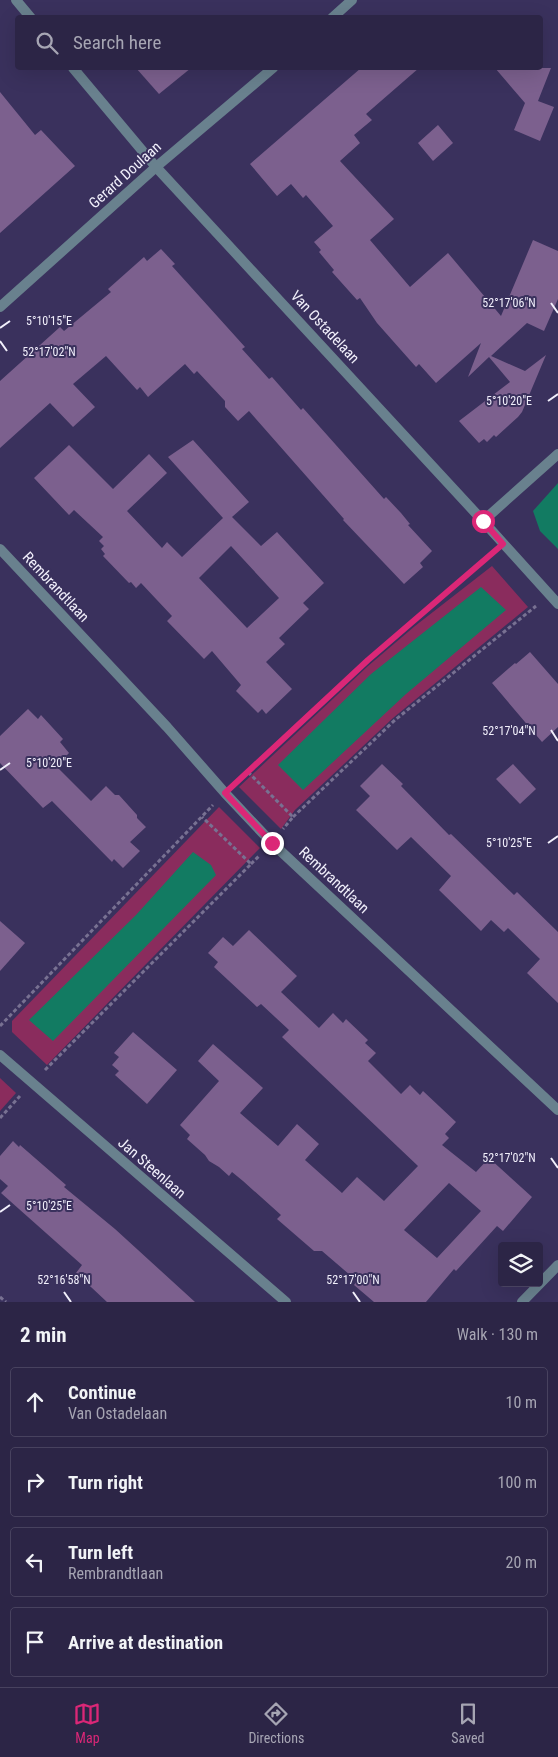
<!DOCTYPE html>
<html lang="en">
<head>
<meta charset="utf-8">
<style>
	:root { --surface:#2c2546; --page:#342d4d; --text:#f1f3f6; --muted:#a6a5b3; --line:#48425f; --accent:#db2777 }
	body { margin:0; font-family:"Roboto Condensed",sans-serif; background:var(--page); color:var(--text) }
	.controls { position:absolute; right:15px; bottom:15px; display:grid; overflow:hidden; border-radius:5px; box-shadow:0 5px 20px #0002 }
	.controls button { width:45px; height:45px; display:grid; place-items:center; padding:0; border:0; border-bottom:1px solid var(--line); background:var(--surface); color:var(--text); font:25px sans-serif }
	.stop { position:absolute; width:15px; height:15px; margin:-11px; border:4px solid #db2777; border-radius:50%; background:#fff }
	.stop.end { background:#db2777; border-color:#fff; box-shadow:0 1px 5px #0008 }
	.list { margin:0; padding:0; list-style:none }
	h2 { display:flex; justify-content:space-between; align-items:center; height:65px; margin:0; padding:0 20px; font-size:21px }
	h2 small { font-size:16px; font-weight:400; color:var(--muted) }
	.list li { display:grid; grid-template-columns:32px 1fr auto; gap:15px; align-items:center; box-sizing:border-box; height:70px; margin:0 10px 10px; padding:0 10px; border:1px solid var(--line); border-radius:5px }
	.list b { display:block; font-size:19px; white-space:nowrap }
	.list p { margin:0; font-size:16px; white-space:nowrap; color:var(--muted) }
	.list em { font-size:16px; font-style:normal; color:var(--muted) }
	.icon { flex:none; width:28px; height:28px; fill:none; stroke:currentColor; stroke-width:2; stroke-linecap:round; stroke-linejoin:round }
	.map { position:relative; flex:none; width:558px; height:1302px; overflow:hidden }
	.search { position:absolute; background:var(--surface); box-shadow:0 5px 20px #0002; left:15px; right:15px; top:15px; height:55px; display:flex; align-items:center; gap:12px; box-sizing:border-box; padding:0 18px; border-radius:5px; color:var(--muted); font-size:19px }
	.sheet { height:385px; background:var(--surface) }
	nav { display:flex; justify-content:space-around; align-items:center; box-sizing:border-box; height:70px; border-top:1px solid var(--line); background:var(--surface); font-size:14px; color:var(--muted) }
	nav a { display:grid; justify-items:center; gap:2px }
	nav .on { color:var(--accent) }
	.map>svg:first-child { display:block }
	.green { fill:#8a2c5d }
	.water { fill:#127b62 }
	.building { fill:#7c608e; fill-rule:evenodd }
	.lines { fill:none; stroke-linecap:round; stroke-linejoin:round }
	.path { stroke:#787192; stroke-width:3; stroke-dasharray:4 2.5; stroke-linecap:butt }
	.street { stroke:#69818e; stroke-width:10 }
	.route { stroke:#db2777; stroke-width:6 }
	.ticks { fill:none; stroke:#f1effb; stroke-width:2 }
	.labels { text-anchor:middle; stroke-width:4; stroke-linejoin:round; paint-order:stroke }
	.street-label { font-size:15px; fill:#f1effb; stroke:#3a315d }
	.ticks-label { font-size:12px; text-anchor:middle; fill:#f1effb; stroke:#3a315d; stroke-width:4; stroke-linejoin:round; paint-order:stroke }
</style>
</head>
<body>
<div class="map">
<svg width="558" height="1302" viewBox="0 0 558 1302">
	<rect width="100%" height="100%" fill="#3a315d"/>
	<g class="green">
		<polygon points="492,566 528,607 393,718 295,810 281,829 239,787 368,666 415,626"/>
		<polygon points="219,807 260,848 47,1065 12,1032 12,1021"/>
		<polygon points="0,1078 16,1093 0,1111"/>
	</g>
	<g class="water">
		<polygon points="558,483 558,549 540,531 533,511"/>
		<polygon points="481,587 506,610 406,694 303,790 278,765 371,674"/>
		<polygon points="193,852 211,865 216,875 53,1041 29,1020 136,915"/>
	</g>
	<g class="building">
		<polygon points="136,68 191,68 159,94"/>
		<polygon points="361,68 419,68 366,114 372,120 354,135 360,143 340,161 394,219 370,240 410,287 448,253 501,316 533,240 558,251 558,299 544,331 527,323 491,356 525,371 546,355 522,412 518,417 496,437 494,435 487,442 484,439 479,443 459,421 510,382 489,357 468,377 481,343 436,383 419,364 416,367 377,323 360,298 357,300 332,272 334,270 319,252 321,250 314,242 333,226 306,195 303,198 291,184 277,196 250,164"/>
		<polygon points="495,68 551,68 538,101 554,107 540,141 514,130 525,103"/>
		<polygon points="0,92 35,135 41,130 75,166 0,233"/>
		<polygon points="438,125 453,143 433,161 418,143"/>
		<polygon points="161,249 175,264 172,266 245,347 242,349 269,379 272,377 301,410 303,408 376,490 384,499 386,497 401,513 410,524 408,525 432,551 420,563 423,567 404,584 343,520 344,519 249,411 238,421 225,407 225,401 197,371 194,374 185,364 148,397 140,387 137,390 106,356 73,384 95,407 73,427 50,403 0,448 0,381 60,327 64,331 111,292 108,289 144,257 147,261"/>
		<path d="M193 440 249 502 232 517 261 546 277 532 324 583 303 603 309 609 279 638 285 644 266 662 292 689 266 714 262 709 258 713 236 691 241 685 212 651 204 659 167 621 172 616 141 583 136 588 131 582 129 583 103 556 105 554 101 549 104 546 99 541 103 537 74 510 69 515 34 478 69 445 113 489 149 454 167 473 127 511 162 548 167 542 182 557 223 518 168 457ZM231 546 279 598 247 628 199 578Z"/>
		<polygon points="530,652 558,684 558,727 542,742 492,683 515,663 516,664"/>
		<polygon points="28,709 38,719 41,715 63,739 60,742 69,753 56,766 91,801 106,786 115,795 119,795 137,815 137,818 146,827 130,842 140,851 123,868 114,859 112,862 52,801 43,808 0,763 0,736"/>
		<polygon points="382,764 403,784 401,786 449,835 451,834 514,895 517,892 558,932 558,1003 527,973 540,959 508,928 504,932 491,920 481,931 439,890 451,876 411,837 397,850 356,810 370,796 360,786"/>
		<polygon points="513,764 536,789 520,804 496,779"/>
		<polygon points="0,921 25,943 0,971"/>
		<path d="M249 930 297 976 281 992 319 1028 333 1013 343 1023 346 1019 368 1040 365 1043 376 1053 368 1061 401 1094 410 1085 420 1095 423 1091 456 1122 445 1134 449 1138 442 1145 476 1172 489 1158 532 1197 503 1231 497 1226 456 1271 454 1269 426 1302H374L354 1285 357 1281 322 1251H314L277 1219 281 1215 243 1181 232 1172 229 1176 219 1167 209 1161 205 1155 187 1139 190 1135 180 1125 219 1081 198 1061 213 1044 263 1088 240 1113 278 1146 297 1124 319 1144 305 1160 342 1193 357 1177 384 1201 418 1166 282 1037 289 1030 261 1004 257 1007 214 967 218 962 208 953 223 937 233 946ZM449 1183 481 1211 437 1258 404 1230Z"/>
		<polygon points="133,1032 177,1070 147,1104 115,1075 119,1071 112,1065 119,1057 114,1053"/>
		<polygon points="13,1141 19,1147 20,1145 66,1185 64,1187 115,1229 195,1302 107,1302 76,1273 82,1265 1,1193 8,1186 0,1179 0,1156"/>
	</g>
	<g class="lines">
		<g class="path">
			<polyline points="248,772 293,817 283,829"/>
			<polyline points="237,781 368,660 490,556"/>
			<polyline points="293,817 395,720 536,606"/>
			<polyline points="251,864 259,856"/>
			<polyline points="0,1026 213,805"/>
			<polyline points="45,1070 251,864 202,817"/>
			<polyline points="0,1118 20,1096"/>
			<polyline points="0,1297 6,1302"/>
		</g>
		<g class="street">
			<polyline points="16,0 31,18"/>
			<polyline points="332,18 352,0"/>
			<polyline points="73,68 156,167 483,521 558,604"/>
			<polyline points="0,307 156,167 273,68"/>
			<polyline points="483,521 558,454"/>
			<polyline points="0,549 167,727 225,793 272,843 558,1110"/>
			<polyline points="0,1055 286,1302"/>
			<polyline points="522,1302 558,1265"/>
		</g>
	</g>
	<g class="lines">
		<polyline class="route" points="272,843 225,793 368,660 503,544 483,521"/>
	</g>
	<path class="ticks" d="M551 303 558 313M0 328 10 321M0 341 7 351M548 401 558 394M551 730 558 741M0 770 10 763M548 843 558 836M551 1158 558 1168M0 1212 10 1205M64 1292 71 1302M353 1292 360 1302"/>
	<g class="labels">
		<g class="street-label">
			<text transform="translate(125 175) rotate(-42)" y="5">Gerard Doulaan</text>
			<text transform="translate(325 327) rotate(47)" y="5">Van Ostadelaan</text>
			<text transform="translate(56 587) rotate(47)" y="5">Rembrandtlaan</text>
			<text transform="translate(334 880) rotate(43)" y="5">Rembrandtlaan</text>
			<text transform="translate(152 1168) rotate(41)" y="5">Jan Steenlaan</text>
		</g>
	</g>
	<g class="ticks-label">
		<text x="509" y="307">52°17'06"N</text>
		<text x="49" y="325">5°10'15"E</text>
		<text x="49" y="356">52°17'02"N</text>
		<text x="509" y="405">5°10'20"E</text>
		<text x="509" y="735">52°17'04"N</text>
		<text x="49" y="767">5°10'20"E</text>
		<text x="509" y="847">5°10'25"E</text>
		<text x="509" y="1162">52°17'02"N</text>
		<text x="49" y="1210">5°10'25"E</text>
		<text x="64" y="1284">52°16'58"N</text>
		<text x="353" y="1284">52°17'00"N</text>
	</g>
</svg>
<div class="controls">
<button><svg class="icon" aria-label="layers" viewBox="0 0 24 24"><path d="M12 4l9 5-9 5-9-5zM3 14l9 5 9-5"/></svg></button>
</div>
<div class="stop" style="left:483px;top:521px"></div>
<div class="stop end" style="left:272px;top:843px"></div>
<div class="search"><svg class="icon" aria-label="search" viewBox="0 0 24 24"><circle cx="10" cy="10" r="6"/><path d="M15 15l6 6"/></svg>Search here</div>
</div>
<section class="sheet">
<h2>2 min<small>Walk · 130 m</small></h2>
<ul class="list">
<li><svg class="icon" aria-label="ahead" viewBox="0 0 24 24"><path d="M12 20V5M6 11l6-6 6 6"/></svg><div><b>Continue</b><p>Van Ostadelaan</p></div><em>10 m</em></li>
<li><svg class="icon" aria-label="right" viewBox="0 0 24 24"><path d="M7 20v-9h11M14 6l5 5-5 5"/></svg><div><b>Turn right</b></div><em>100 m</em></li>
<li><svg class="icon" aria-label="left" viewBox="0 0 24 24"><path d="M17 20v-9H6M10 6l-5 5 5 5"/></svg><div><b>Turn left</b><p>Rembrandtlaan</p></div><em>20 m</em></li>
<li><svg class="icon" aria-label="arrive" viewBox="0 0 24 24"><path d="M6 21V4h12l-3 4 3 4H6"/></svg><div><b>Arrive at destination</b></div></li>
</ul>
</section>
<nav>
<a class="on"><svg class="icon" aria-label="map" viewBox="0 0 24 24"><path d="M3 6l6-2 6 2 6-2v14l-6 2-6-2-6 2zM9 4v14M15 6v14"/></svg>Map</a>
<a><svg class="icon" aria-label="directions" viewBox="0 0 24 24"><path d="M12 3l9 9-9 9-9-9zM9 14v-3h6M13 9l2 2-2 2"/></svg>Directions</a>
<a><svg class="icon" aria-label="saved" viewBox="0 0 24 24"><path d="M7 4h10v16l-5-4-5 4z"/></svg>Saved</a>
</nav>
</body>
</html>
